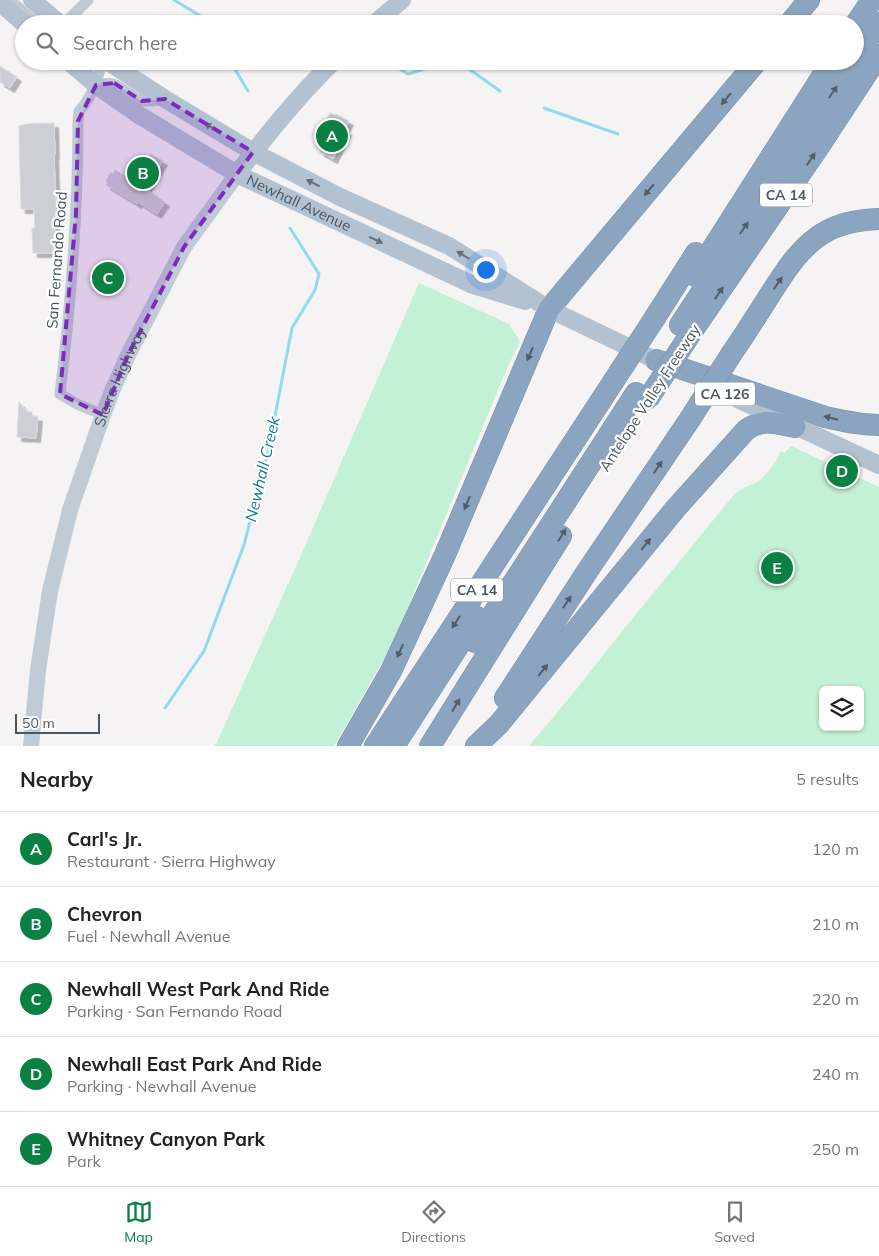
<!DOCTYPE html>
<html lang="en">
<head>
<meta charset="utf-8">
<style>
	:root { --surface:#fff; --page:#f2f2f2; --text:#222; --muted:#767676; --line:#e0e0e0; --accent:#0b8043 }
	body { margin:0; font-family:Mulish,sans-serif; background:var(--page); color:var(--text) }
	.controls { position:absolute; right:15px; bottom:15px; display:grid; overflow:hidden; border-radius:8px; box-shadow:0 1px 4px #0004 }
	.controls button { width:45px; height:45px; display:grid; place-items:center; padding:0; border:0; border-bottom:1px solid var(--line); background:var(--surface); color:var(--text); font:25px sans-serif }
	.scale { position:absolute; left:15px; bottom:12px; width:85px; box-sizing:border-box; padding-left:5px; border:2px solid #4a5661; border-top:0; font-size:14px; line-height:18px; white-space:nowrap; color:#4a5661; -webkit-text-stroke:4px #fff; paint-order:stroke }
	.you { position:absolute; left:485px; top:269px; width:18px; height:18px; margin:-12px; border:4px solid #fff; border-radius:50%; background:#1a73e8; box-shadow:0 0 0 8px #1a73e833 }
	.badge { display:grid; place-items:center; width:32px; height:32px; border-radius:50%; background:var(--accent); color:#fff; font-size:16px; font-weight:700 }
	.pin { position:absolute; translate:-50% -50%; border:2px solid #fff; box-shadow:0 1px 5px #0006 }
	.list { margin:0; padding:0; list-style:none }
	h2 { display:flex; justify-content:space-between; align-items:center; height:65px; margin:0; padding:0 20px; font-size:21px }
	h2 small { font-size:16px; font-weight:400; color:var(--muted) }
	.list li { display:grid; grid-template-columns:32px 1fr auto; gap:15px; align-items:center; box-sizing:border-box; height:75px; padding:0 20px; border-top:1px solid var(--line) }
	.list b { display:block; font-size:19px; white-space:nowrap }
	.list p { margin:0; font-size:16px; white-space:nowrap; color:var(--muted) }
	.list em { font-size:16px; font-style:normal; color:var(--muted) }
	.icon { flex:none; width:28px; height:28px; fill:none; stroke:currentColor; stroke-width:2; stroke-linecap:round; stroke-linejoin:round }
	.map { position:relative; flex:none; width:879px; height:746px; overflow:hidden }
	.search { position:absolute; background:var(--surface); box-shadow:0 1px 4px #0004; left:15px; right:15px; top:15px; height:55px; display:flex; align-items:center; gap:12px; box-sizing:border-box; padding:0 18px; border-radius:28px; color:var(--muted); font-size:19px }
	.sheet { height:440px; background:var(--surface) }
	nav { display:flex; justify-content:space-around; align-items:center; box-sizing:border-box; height:70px; border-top:1px solid var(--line); background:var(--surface); font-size:14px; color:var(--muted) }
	nav a { display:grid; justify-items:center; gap:2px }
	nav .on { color:var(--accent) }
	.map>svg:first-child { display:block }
	.green { fill:#c3f1d5; fill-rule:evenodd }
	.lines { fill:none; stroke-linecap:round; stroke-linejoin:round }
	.stream { stroke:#90daee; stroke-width:3 }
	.building { fill:#cdcfd5; stroke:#d7d9de; filter:url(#shadow) }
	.highway-casing { stroke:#7690ad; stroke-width:22 }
	.street { stroke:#c1cad2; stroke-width:11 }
	.secondary { stroke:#c1cbd6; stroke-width:16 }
	.primary { stroke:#b3c2d1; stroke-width:18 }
	.highway { stroke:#8ba5c1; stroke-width:21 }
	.highway-bridge-casing { stroke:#7690ad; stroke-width:22; stroke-linecap:butt }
	.highway-bridge { stroke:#8ba5c1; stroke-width:21 }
	.oneway { fill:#505e6b }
	.oneway2 { fill:#64717d }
	.marked { fill:#7b2cbf; fill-opacity:0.2; stroke:#7b2cbf; stroke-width:4; stroke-dasharray:10 6; stroke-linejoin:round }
	.labels { text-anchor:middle; stroke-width:4.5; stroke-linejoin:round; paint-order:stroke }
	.shield { fill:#fff; stroke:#808990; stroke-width:1 }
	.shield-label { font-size:14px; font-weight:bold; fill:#4a5661 }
	.street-label { font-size:15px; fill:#4a5661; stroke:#fff }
	.water-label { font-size:16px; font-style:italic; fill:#0c7c9b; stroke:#fff }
</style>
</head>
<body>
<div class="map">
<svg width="879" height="746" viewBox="0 0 879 746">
	<defs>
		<filter id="shadow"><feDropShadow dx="4.5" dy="4.5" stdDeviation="0" flood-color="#0004"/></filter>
	</defs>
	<rect width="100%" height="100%" fill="#f5f3f3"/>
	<g class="green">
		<polygon points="419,283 509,324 520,342 508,366 394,641 334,746 214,746 217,742 302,553"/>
		<path d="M791 446 879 487V746H529L575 691 619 635 733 496C740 489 746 487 755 483 765 478 777 462 781 451L784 453ZM823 690H860V727H823Z"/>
	</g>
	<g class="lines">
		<g class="stream">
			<polyline points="174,0 204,18 208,24"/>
			<polyline points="204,18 238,24"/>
			<polyline points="230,61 248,91"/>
			<polyline points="386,61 408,74 431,67 469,69 500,91"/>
			<polyline points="544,108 618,134"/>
			<polyline points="165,708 204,651 244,545 268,452 292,328 315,290 319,274 290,228"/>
		</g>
	</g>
	<g class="building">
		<polygon points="0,66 17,77 10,88 0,82"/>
		<polygon points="330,113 335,115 336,114 349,121 344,130 347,131 333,159 320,152 322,149 316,146 318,143 316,142 323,130 321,129"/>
		<polygon points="54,123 55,155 54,155 56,208 55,208 56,253 33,253 32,228 35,228 34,209 21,209 19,126 27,124"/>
		<polygon points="150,154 163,161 146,189 165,202 157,214 138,202 137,204 106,185 108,182 106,181 111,172 113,174 115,170 133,181"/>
		<polygon points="19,402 27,412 32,412 32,416 38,417 36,438 17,437"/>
	</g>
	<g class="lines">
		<defs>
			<g id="highway">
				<polyline points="789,24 809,0"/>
				<polyline points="855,25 872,0"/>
				<polyline points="855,58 879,23"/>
				<polyline points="695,276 832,61"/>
				<polyline points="656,316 696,253"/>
				<polyline points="680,325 853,61"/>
				<polyline points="691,333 820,145 879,55"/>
				<path d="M732 353C744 336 755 318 766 301 782 276 799 246 827 231 843 222 861 220 879 219"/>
				<path d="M656 360 825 417C843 421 860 425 879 425"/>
				<polyline points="475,642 636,393"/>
				<polyline points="505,698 588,570 690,419"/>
				<polyline points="348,746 391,671 444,557 549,309 757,61"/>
				<polyline points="375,746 613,382"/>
				<polyline points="394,746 477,617"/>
				<polyline points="430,746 561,536"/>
				<path d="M476 746 499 724 676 508 746 430C762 418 776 423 795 427"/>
			</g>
		</defs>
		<use href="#highway" class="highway-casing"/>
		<g class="street">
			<polyline points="10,0 37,24"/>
			<polyline points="64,24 88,0"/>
			<path d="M102 61 96 85 85 104 79 111 78 121C78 212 71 303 60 394L77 404 103 415"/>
			<path d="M96 85C119 79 122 92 141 100 147 103 158 100 165 99"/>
		</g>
		<path class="secondary" id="s1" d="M31 746 38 670 50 591 70 510 103 415 112 391 129 353 184 247 237 174"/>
		<g class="primary">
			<polyline points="32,0 60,24"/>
			<polyline points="0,3 25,24"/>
			<polyline points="374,24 402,0"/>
			<path id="s2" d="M68 61 96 85 139 115 237 174 473 285 525 301"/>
			<polyline points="107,61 165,99 253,152 340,197 449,246 549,309 668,366"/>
			<path d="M237 174C267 134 298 96 334 61"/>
			<polyline points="712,387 879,465"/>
		</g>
		<use href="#highway" class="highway"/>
		<defs>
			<g id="highway-bridge">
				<polyline points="613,382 656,316"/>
				<polyline points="648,399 691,333"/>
				<polyline points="690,419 732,353"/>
			</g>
		</defs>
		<use href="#highway-bridge" class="highway-bridge-casing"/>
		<use href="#highway-bridge" class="highway-bridge"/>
	</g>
	<defs><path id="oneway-solid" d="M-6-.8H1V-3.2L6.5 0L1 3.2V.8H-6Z" transform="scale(1.25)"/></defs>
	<g class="oneway">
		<use href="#oneway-solid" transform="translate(833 92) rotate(-56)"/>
		<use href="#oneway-solid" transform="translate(726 99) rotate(130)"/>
		<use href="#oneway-solid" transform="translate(811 159) rotate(-56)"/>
		<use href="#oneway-solid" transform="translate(649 190) rotate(130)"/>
		<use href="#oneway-solid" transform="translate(744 228) rotate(-56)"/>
		<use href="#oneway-solid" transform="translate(778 283) rotate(-55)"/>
		<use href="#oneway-solid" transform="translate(719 293) rotate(-56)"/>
		<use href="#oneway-solid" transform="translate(530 354) rotate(113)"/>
		<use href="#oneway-solid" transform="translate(831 418) rotate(-166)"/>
		<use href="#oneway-solid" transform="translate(658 467) rotate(-56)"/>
		<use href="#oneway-solid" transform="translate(467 503) rotate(113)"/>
		<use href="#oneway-solid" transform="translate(562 535) rotate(-58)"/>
		<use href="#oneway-solid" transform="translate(646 544) rotate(-51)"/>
		<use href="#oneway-solid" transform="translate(567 602) rotate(-57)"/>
		<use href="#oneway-solid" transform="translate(456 622) rotate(123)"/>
		<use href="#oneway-solid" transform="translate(400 651) rotate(115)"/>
		<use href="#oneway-solid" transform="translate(543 670) rotate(-51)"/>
		<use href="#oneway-solid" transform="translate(456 705) rotate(-58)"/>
	</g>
	<g class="oneway2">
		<use href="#oneway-solid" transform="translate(211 127) rotate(-149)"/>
		<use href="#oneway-solid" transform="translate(313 183) rotate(-153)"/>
		<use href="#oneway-solid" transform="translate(376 240) rotate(25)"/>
		<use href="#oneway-solid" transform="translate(463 255) rotate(-148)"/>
	</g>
	<path class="marked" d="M114 83 142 101 165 99 253 152 184 247 129 353 103 415 60 394 76 214 78 121 96 85Z"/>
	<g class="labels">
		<g class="shield">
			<rect x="760" y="183.5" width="52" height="23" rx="4"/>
			<rect x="695" y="382.5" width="60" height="23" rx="4"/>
			<rect x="451" y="578.5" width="52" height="23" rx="4"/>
		</g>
		<g class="shield-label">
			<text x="786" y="200">CA 14</text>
			<text x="725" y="399">CA 126</text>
			<text x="477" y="595">CA 14</text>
		</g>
		<g class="street-label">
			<text dy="5" stroke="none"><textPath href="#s2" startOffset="272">Newhall Avenue</textPath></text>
			<text transform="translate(57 260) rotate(-86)" y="5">San Fernando Road</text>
			<text dy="5" stroke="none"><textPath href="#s1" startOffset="382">Sierra Highway</textPath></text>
			<text transform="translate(650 398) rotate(-57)" y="5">Antelope Valley Freeway</text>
		</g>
		<g class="water-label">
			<text transform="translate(262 469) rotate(-77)" y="6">Newhall Creek</text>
		</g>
	</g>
</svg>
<div class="controls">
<button><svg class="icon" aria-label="layers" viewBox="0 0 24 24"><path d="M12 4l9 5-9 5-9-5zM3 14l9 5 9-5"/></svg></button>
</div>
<div class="scale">50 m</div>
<div class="you"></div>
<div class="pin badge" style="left:332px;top:136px">A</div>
<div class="pin badge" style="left:143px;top:173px">B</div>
<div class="pin badge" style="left:108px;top:278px">C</div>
<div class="pin badge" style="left:842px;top:471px">D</div>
<div class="pin badge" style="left:777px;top:568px">E</div>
<div class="search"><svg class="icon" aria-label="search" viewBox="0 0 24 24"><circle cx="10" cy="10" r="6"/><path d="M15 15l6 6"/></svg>Search here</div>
</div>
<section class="sheet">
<h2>Nearby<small>5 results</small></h2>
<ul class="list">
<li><span class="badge">A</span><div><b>Carl's Jr.</b><p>Restaurant · Sierra Highway</p></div><em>120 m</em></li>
<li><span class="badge">B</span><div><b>Chevron</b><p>Fuel · Newhall Avenue</p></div><em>210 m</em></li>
<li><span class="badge">C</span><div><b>Newhall West Park And Ride</b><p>Parking · San Fernando Road</p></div><em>220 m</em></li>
<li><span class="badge">D</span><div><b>Newhall East Park And Ride</b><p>Parking · Newhall Avenue</p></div><em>240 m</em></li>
<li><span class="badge">E</span><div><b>Whitney Canyon Park</b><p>Park</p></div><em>250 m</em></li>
</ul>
</section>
<nav>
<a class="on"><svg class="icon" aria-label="map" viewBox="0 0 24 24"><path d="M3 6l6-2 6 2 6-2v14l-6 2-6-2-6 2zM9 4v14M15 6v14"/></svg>Map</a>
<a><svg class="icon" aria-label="directions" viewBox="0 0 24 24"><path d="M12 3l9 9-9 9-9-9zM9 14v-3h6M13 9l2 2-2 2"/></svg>Directions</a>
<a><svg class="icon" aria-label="saved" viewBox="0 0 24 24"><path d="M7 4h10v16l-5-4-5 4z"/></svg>Saved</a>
</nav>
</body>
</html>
